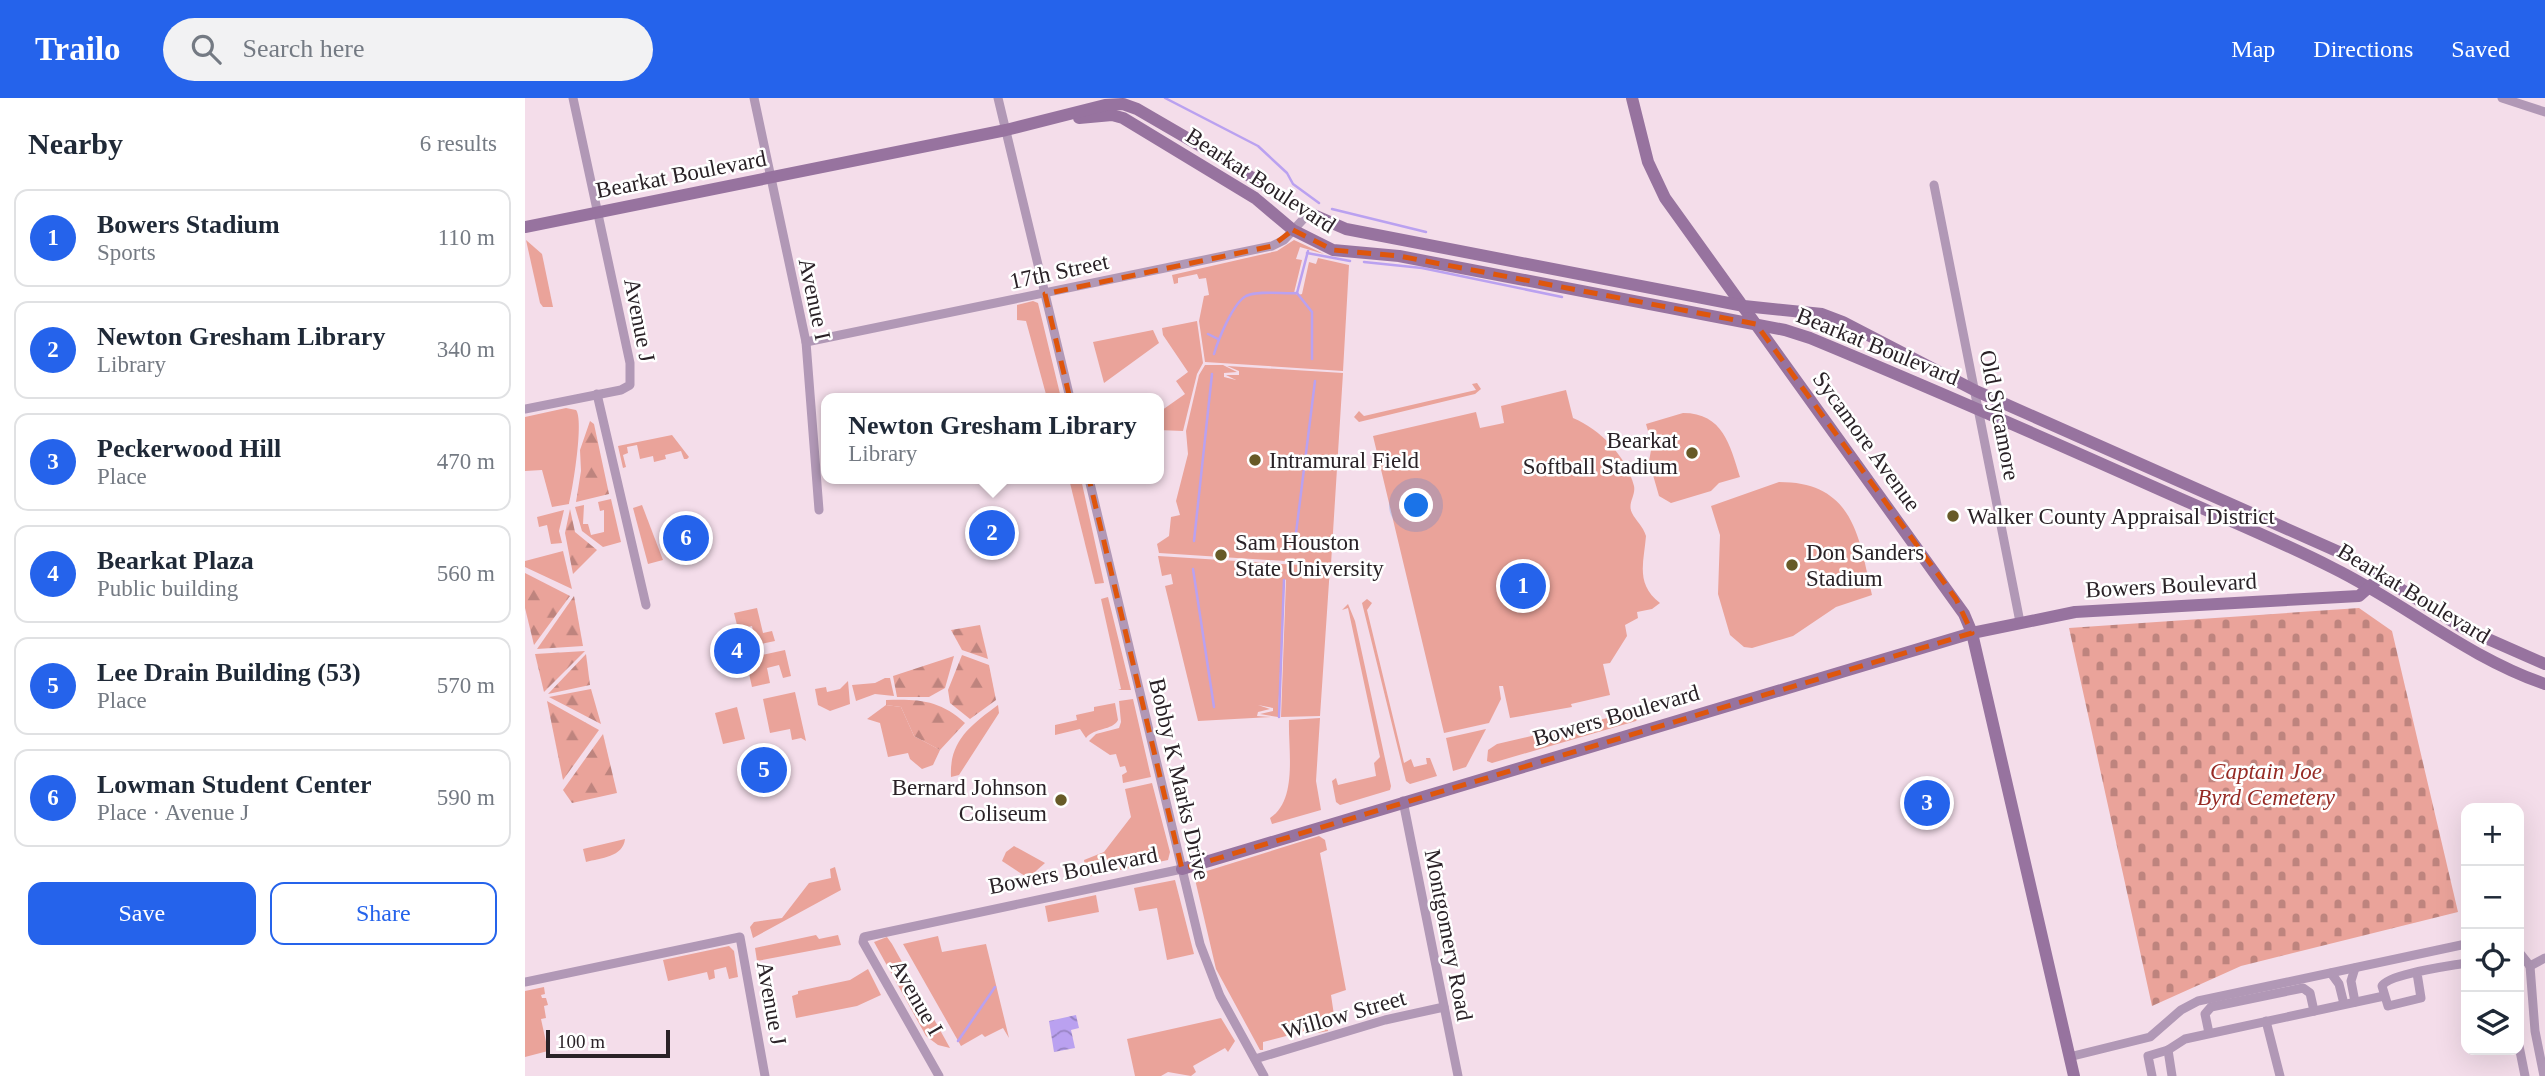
<!DOCTYPE html>
<html lang="en">
<head>
<meta charset="utf-8">
<style>
	:root { --surface:#fff; --page:#f2f2f3; --text:#1f2937; --muted:#747a83; --line:#e0e1e3; --accent:#2563eb }
	body { margin:0; font-family:Georgia,serif; background:var(--page); color:var(--text) }
	.controls { position:absolute; right:21px; bottom:21px; display:grid; overflow:hidden; border-radius:14px; box-shadow:0 7px 28px #0002 }
	.controls button { width:63px; height:63px; display:grid; place-items:center; padding:0; border:0; border-bottom:2px solid var(--line); background:var(--surface); color:var(--text); font:35px sans-serif }
	.scale { position:absolute; left:21px; bottom:18px; width:124px; box-sizing:border-box; padding-left:7px; border:4px solid #2a2227; border-top:0; font-size:19px; line-height:24px; white-space:nowrap; color:#2a2227; -webkit-text-stroke:5px #fff; paint-order:stroke }
	.you { position:absolute; left:892px; top:408px; width:24px; height:24px; margin:-18px; border:5px solid #fff; border-radius:50%; background:#1a73e8; box-shadow:0 0 0 10px #1a73e833 }
	.badge { display:grid; place-items:center; width:46px; height:46px; border-radius:50%; background:var(--accent); color:#fff; font-size:23px; font-weight:700 }
	.pin { position:absolute; translate:-50% -50%; border:4px solid #fff; box-shadow:0 2px 7px #0006 }
	.popup { position:absolute; left:296px; top:295px; width:343px; height:91px; box-sizing:border-box; display:grid; place-content:center; border-radius:14px; background:var(--surface); filter:drop-shadow(0 2px 5px #0005); font-size:23px; white-space:nowrap; color:var(--muted) }
	.popup b { font-size:26px; color:var(--text) }
	.popup::after { content:''; position:absolute; left:50%; top:100%; margin-left:-14px; border:14px solid transparent; border-top-color:var(--surface) }
	.list { margin:0; padding:0; list-style:none }
	h2 { display:flex; justify-content:space-between; align-items:center; height:91px; margin:0; padding:0 28px; font-size:30px }
	h2 small { font-size:23px; font-weight:400; color:var(--muted) }
	.list li { display:grid; grid-template-columns:46px 1fr auto; gap:21px; align-items:center; box-sizing:border-box; height:98px; margin:0 14px 14px; padding:0 14px; border:2px solid var(--line); border-radius:14px }
	.list b { display:block; font-size:26px; white-space:nowrap }
	.list p { margin:0; font-size:23px; white-space:nowrap; color:var(--muted) }
	.list em { font-size:23px; font-style:normal; color:var(--muted) }
	.actions { display:flex; gap:14px; padding:21px 28px }
	.actions a { flex:1; padding:16px 0; border:2px solid var(--accent); border-radius:14px; text-align:center; font-size:24px; color:var(--accent) }
	.actions .main { background:var(--accent); color:#fff }
	.icon { flex:none; width:38px; height:38px; fill:none; stroke:currentColor; stroke-width:2; stroke-linecap:round; stroke-linejoin:round }
	.map { position:relative; flex:none; width:2020px; height:978px; overflow:hidden }
	header { display:flex; align-items:center; gap:42px; box-sizing:border-box; height:98px; padding:0 35px; background:var(--accent); color:#fff }
	header strong { font-size:33px }
	nav { display:flex; gap:38px; margin-inline-start:auto; font-size:24px }
	.search { width:490px; height:63px; background:var(--page); display:flex; align-items:center; gap:18px; box-sizing:border-box; padding:0 24px; border-radius:38px; color:var(--muted); font-size:26px }
	main { display:flex }
	aside { flex:1; background:var(--surface) }
	.map>svg:first-child { display:block }
	.grass { fill:#eaa39a }
	.forest { fill:url(#forest-firs) }
	.cemetery { fill:url(#cemetery-stones) }
	.water { fill:url(#water-waves) }
	.lines { fill:none; stroke-linecap:round; stroke-linejoin:round }
	.stream { stroke:#baa1f0; stroke-width:2.5 }
	.street { stroke:#b198b6; stroke-width:9 }
	.secondary { stroke:#97739f; stroke-width:12 }
	.marked { fill:none; stroke:#de560d; stroke-width:5; stroke-dasharray:14 9; stroke-linejoin:round }
	.poi-dot { fill:#675a27; stroke:#fff; stroke-width:2.5 }
	.labels { text-anchor:middle; stroke-width:5; stroke-linejoin:round; paint-order:stroke }
	.street-label { font-size:23px; fill:#2a2227; stroke:#fff }
	.poi-label { font-size:23px; fill:#2a2227; stroke:#fff; text-anchor:start }
	.park-label { font-size:23px; font-style:italic; fill:#962b25; stroke:#fff }
</style>
</head>
<body>
<header>
<strong>Trailo</strong>
<div class="search"><svg class="icon" aria-label="search" viewBox="0 0 24 24"><circle cx="10" cy="10" r="6"/><path d="M15 15l6 6"/></svg>Search here</div>
<nav><a>Map</a><a>Directions</a><a>Saved</a></nav>
</header>
<main>
<aside>
<h2>Nearby<small>6 results</small></h2>
<ul class="list">
<li><span class="badge">1</span><div><b>Bowers Stadium</b><p>Sports</p></div><em>110 m</em></li>
<li><span class="badge">2</span><div><b>Newton Gresham Library</b><p>Library</p></div><em>340 m</em></li>
<li><span class="badge">3</span><div><b>Peckerwood Hill</b><p>Place</p></div><em>470 m</em></li>
<li><span class="badge">4</span><div><b>Bearkat Plaza</b><p>Public building</p></div><em>560 m</em></li>
<li><span class="badge">5</span><div><b>Lee Drain Building (53)</b><p>Place</p></div><em>570 m</em></li>
<li><span class="badge">6</span><div><b>Lowman Student Center</b><p>Place · Avenue J</p></div><em>590 m</em></li>
</ul>
<div class="actions"><a class="main">Save</a><a>Share</a></div>
</aside>
<div class="map">
<svg width="2020" height="978" viewBox="0 0 2020 978">
	<defs>
		<pattern id="forest-firs" width="22" height="20" patternUnits="userSpaceOnUse" patternTransform="scale(1.75)"><rect width="22" height="20" fill="#eaa39a"/><path d="M5 1l3.5 6h-7zM16 11l3.5 6h-7z" fill="#be847e"/></pattern>
		<pattern id="cemetery-stones" width="16" height="16" patternUnits="userSpaceOnUse" patternTransform="scale(1.75)"><rect width="16" height="16" fill="#eaa39a"/><path d="M2 7V4a2 2 0 0 1 4 0v3zM10 15v-3a2 2 0 0 1 4 0v3z" fill="#be847e"/></pattern>
		<pattern id="water-waves" width="16" height="10" patternUnits="userSpaceOnUse" patternTransform="scale(1.75)"><rect width="16" height="10" fill="#baa1f0"/><path d="M0 5q4-4 8 0t8 0" fill="none" stroke="#9783c2"/></pattern>
	</defs>
	<rect width="100%" height="100%" fill="#f4ddea"/>
	<g class="grass">
		<polygon points="1,142 17,156 28,209 18,209 15,205"/>
		<polygon points="769,142 799,156 775,149 771,161 777,162 769,195 773,197 777,196 784,164 791,166 793,160 824,167 818,273 680,264 674,223 679,198 684,197 681,180 674,181 672,176 653,180 653,185 649,186 647,177 752,153"/>
		<polygon points="508,203 513,205 536,300 522,300 501,223 492,222 492,207"/>
		<polygon points="672,223 678,265 672,276 658,333 633,332 633,315 660,296 651,283 663,274 638,237 637,230"/>
		<polygon points="628,232 634,245 579,285 568,244"/>
		<polygon points="680,267 698,267 712,274 699,275 699,279 711,282 701,277 714,277 714,273 702,268 818,275 806,466 634,455 632,446 644,438 646,419 655,417 651,403 663,356 661,333 674,277"/>
		<polygon points="952,285 956,291 950,296 834,324 829,319 834,313 839,318 951,292 947,286"/>
		<path d="M1041 292 1048 320C1075 331 1102 359 1109 388 1111 398 1102 405 1107 415 1111 423 1118 428 1121 438 1119 464 1110 486 1135 505L1127 511 1112 514 1113 520 1100 527 1102 538 1085 565 1078 566 1085 597 1046 606 1047 609 985 620 978 588H974L976 601 964 625 919 635 848 338 951 314 955 330 979 325 976 308Z"/>
		<path d="M41 310 51 312C59 322 48 390 44 406L27 409 17 372 0 373V319Z"/>
		<path d="M1158 315C1198 315 1205 347 1215 379L1194 385 1186 393 1146 405 1134 398 1124 363 1127 347 1121 326Z"/>
		<polygon points="147,337 164,359 162,361 159,361 156,353 140,357 141,361 129,364 128,358 115,361 112,347 102,349 103,355 98,357 101,369 98,370 93,348"/>
		<polygon points="544,381 556,381 579,485 570,486"/>
		<path d="M1254 384C1329 384 1334 439 1347 497L1311 509 1268 538 1227 550 1219 549 1205 537 1193 496 1195 437 1186 408Z"/>
		<polygon points="86,401 96,444 78,449 57,433 50,409 59,407 58,426 63,426 66,437 79,434 79,412 75,413 73,404"/>
		<polygon points="117,407 138,462 123,466 108,410"/>
		<polygon points="39,412 34,433 37,445 26,446 22,427 14,429 12,419"/>
		<polygon points="38,453 47,491 0,469 0,463"/>
		<polygon points="633,458 805,469 795,618 756,619 761,482 759,481 753,619 735,616 748,613 748,610 733,607 745,611 733,614 732,618 746,619 673,623 640,488 648,486 646,476 637,478"/>
		<polygon points="583,499 606,592 593,592 596,591 576,501"/>
		<polygon points="842,501 847,505 842,512 879,665 886,661 889,669 902,666 901,660 905,660 912,678 885,686 881,683 837,505"/>
		<polygon points="823,506 830,523 866,688 865,692 815,707 811,704 807,683 811,680 813,687 851,678 849,665 855,659 823,510 817,512"/>
		<polygon points="232,510 238,535 247,533 250,543 231,547 227,528 213,531 209,515"/>
		<polygon points="260,552 266,578 258,580 254,567 242,570 245,585 227,589 223,571 235,568 233,558"/>
		<polygon points="360,580 365,580 369,598 350,596 331,603 327,587 350,585"/>
		<polygon points="323,583 325,606 305,613 293,607 290,591 301,589 302,594 315,591"/>
		<polygon points="270,594 281,643 276,640 267,642 265,631 245,635 238,601"/>
		<polygon points="608,601 626,679 598,685 597,677 602,674 600,668 595,669 591,656 585,657 564,643 571,636 594,630 596,624 594,603"/>
		<path d="M590 605 593 622C587 633 570 629 561 640L555 631 530 637V627L552 622 551 617 569 613V609Z"/>
		<polygon points="361,607 376,609 389,638 415,652 408,667 397,671 385,661 383,655 363,659 355,625 342,621"/>
		<path d="M473 607 474 615 434 677 426 679C424 643 446 627 473 607Z"/>
		<polygon points="212,609 220,641 198,646 190,615"/>
		<polygon points="1112,613 1115,617 1111,623 967,665 962,663 963,652 972,646"/>
		<path d="M795 620 791 683 796 712 747 726 745 720C773 702 763 652 764 622Z"/>
		<polygon points="961,631 941,669 928,673 921,640"/>
		<polygon points="627,685 645,754 643,762 562,779 559,762 579,754 606,719 600,691"/>
		<polygon points="794,738 800,742 802,752 795,755 821,892 806,897 809,917 802,922 803,933 792,935 788,931 738,944 738,952 735,952 691,871 669,777"/>
		<path d="M100 741C98 759 76 760 61 764L58 751Z"/>
		<polygon points="489,748 520,765 503,780 477,763 481,754"/>
		<polygon points="310,769 316,792 228,840 225,829 229,824 257,820 284,785 306,780 305,771"/>
		<polygon points="650,782 669,856 642,862 632,810 614,813 609,790"/>
		<polygon points="571,797 574,814 523,824 520,808"/>
		<polygon points="291,837 294,841 313,837 316,847 232,863 230,850"/>
		<polygon points="413,838 417,854 461,846 484,940 478,930 460,939 457,936 436,948 378,846"/>
		<polygon points="362,839 367,846 425,950 413,947 401,938 349,844"/>
		<polygon points="204,848 209,853 213,879 204,881 201,869 189,872 190,880 184,882 182,874 143,883 138,862"/>
		<polygon points="343,871 356,897 332,908 271,920 267,898 273,896 273,893 325,882"/>
		<polygon points="19,889 20,896 16,897 17,900 21,900 23,907 19,908 21,920 16,921 23,953 0,959 0,893"/>
		<polygon points="696,920 710,943 703,954 700,950 668,968 671,974 666,978 643,974 636,978 610,978 602,941"/>
	</g>
	<g class="forest">
		<polygon points="65,323 69,326 84,396 51,404 56,373 55,352"/>
		<polygon points="45,411 50,434 72,452 48,476 40,435"/>
		<polygon points="0,475 45,498 9,547 0,510"/>
		<polygon points="49,498 58,548 12,551"/>
		<polygon points="455,527 463,561 437,552 426,532"/>
		<polygon points="60,553 19,594 10,556"/>
		<polygon points="61,556 65,587 23,596"/>
		<polygon points="437,557 464,567 471,602 445,621 425,605 423,592"/>
		<polygon points="429,558 420,590 404,599 372,599 368,578"/>
		<polygon points="66,591 76,626 24,599"/>
		<path d="M361 602C394 601 415 602 440 625L415 652 389 638 376 609 361 607Z"/>
		<polygon points="22,603 74,632 38,682"/>
		<polygon points="78,636 92,695 47,705 38,692"/>
	</g>
	<polygon class="cemetery" points="1834,510 1867,533 1933,814 1716,868 1627,908 1544,530"/>
	<polygon class="water" points="551,917 554,930 546,932 550,950 529,954 524,923"/>
	<g class="lines">
		<g class="stream">
			<polyline points="640,0 733,48 762,75 768,86 794,105"/>
			<polyline points="807,111 901,134"/>
			<polyline points="782,155 825,163"/>
			<polyline points="839,164 897,170 1037,199"/>
			<polyline points="772,195 783,153"/>
			<polyline points="683,236 693,241"/>
			<path d="M689 256C693 242 708 205 721 198 734 192 758 196 772 195L787 214V261"/>
			<polyline points="669,443 687,276"/>
			<polyline points="770,443 790,283"/>
			<polyline points="668,471 689,609"/>
			<polyline points="754,619 759,482"/>
			<polyline points="433,943 470,889"/>
		</g>
		<g class="street">
			<polyline points="229,0 281,244 294,412"/>
			<polyline points="473,0 545,300"/>
			<polyline points="1977,0 2020,14"/>
			<polyline points="1409,87 1495,524"/>
			<polyline points="281,244 747,148 759,142 784,115"/>
			<polyline points="72,296 121,507"/>
			<polyline points="0,311 96,292 105,287 105,265 48,0"/>
			<polyline points="564,381 675,846 695,898 739,978"/>
			<polyline points="878,703 933,978"/>
			<polyline points="1994,854 2005,868"/>
			<polyline points="2005,868 2010,933 2019,978"/>
			<polyline points="2005,868 2020,860"/>
			<polyline points="1830,870 1826,883 1830,904"/>
			<polyline points="1806,875 1814,886 1819,906"/>
			<path d="M1892 875 1896 900 1863 908 1857 888C1863 876 1925 868 1941 865"/>
			<polyline points="0,884 215,839 240,978"/>
			<polyline points="1741,923 1755,978"/>
			<polyline points="1684,935 1680,916 1686,909 1778,890 1785,895 1789,913"/>
			<polyline points="1994,948 2000,978"/>
			<polyline points="1643,952 1647,978"/>
			<polyline points="1544,959 1625,939 1656,912 1673,903 1941,846"/>
			<polyline points="730,961 860,922 919,909"/>
			<polyline points="414,978 338,844 339,839 657,771"/>
			<polyline points="1627,978 1623,958 1643,952 1660,941 1859,898"/>
		</g>
		<g class="secondary">
			<polyline points="1107,0 1123,64 1140,100 1439,516 1447,535 1549,978"/>
			<path d="M554 20 587 17 598 20 730 100 768 132 808 152 874 158 1260 232 1285 240C1401 288 1515 338 1629 389 1689 416 1749 440 1808 470 1881 506 1942 559 2020 586"/>
			<polyline points="0,129 481,32 580,7 598,6 612,11 686,54 784,115 821,131 1219,208 1297,216 1318,224 1451,293 1823,458 1938,530 2020,566"/>
			<polyline points="657,771 1447,535 1550,514 1834,498 1850,484"/>
		</g>
	</g>
	<path class="marked" d="M768 132 808 152 874 158 1231 226 1431 501 1447 535 657 771 520 196 747 148Z"/>
	<g class="poi-dot">
		<circle cx="1167" cy="355" r="7"/>
		<circle cx="730" cy="362" r="7"/>
		<circle cx="1428" cy="418" r="7"/>
		<circle cx="696" cy="457" r="7"/>
		<circle cx="1267" cy="467" r="7"/>
		<circle cx="536" cy="702" r="7"/>
	</g>
	<g class="labels">
		<g class="street-label">
			<text transform="translate(156 76) rotate(-11)" y="8">Bearkat Boulevard</text>
			<text transform="translate(736 82) rotate(33)" y="8">Bearkat Boulevard</text>
			<text transform="translate(534 173) rotate(-12)" y="8">17th Street</text>
			<text transform="translate(290 201) rotate(78)" y="8">Avenue I</text>
			<text transform="translate(115 222) rotate(79)" y="8">Avenue J</text>
			<text transform="translate(1353 248) rotate(22)" y="8">Bearkat Boulevard</text>
			<text transform="translate(1475 317) rotate(79)" y="8">Old Sycamore</text>
			<text transform="translate(1342 343) rotate(54)" y="8">Sycamore Avenue</text>
			<text transform="translate(1646 487) rotate(-3)" y="8">Bowers Boulevard</text>
			<text transform="translate(1889 495) rotate(31)" y="8">Bearkat Boulevard</text>
			<text transform="translate(1091 617) rotate(-16)" y="8">Bowers Boulevard</text>
			<text transform="translate(655 681) rotate(77)" y="8">Bobby K Marks Drive</text>
			<text transform="translate(548 772) rotate(-11)" y="8">Bowers Boulevard</text>
			<text transform="translate(924 837) rotate(79)" y="8">Montgomery Road</text>
			<text transform="translate(392 899) rotate(60)" y="8">Avenue I</text>
			<text transform="translate(247 905) rotate(80)" y="8">Avenue J</text>
			<text transform="translate(819 916) rotate(-16)" y="8">Willow Street</text>
		</g>
		<g class="poi-label">
			<text x="1153" y="350" text-anchor="end">Bearkat<tspan x="1153" dy="26">Softball Stadium</tspan></text>
			<text x="744" y="370">Intramural Field</text>
			<text x="1442" y="426">Walker County Appraisal District</text>
			<text x="710" y="452">Sam Houston<tspan x="710" dy="26">State University</tspan></text>
			<text x="1281" y="462">Don Sanders<tspan x="1281" dy="26">Stadium</tspan></text>
			<text x="522" y="697" text-anchor="end">Bernard Johnson<tspan x="522" dy="26">Coliseum</tspan></text>
		</g>
		<g class="park-label">
			<text x="1741" y="681">Captain Joe<tspan x="1741" dy="26">Byrd Cemetery</tspan></text>
		</g>
	</g>
</svg>
<div class="controls">
<button>+</button>
<button>−</button>
<button><svg class="icon" aria-label="locate" viewBox="0 0 24 24"><circle cx="12" cy="12" r="6"/><path d="M12 2v4M12 18v4M2 12h4M18 12h4"/></svg></button>
<button><svg class="icon" aria-label="layers" viewBox="0 0 24 24"><path d="M12 4l9 5-9 5-9-5zM3 14l9 5 9-5"/></svg></button>
</div>
<div class="scale">100 m</div>
<div class="you"></div>
<div class="pin badge" style="left:998px;top:488px">1</div>
<div class="pin badge" style="left:467px;top:435px">2</div>
<div class="popup"><b>Newton Gresham Library</b>Library</div>
<div class="pin badge" style="left:1402px;top:705px">3</div>
<div class="pin badge" style="left:212px;top:553px">4</div>
<div class="pin badge" style="left:239px;top:672px">5</div>
<div class="pin badge" style="left:161px;top:440px">6</div>
</div>
</main>
</body>
</html>
